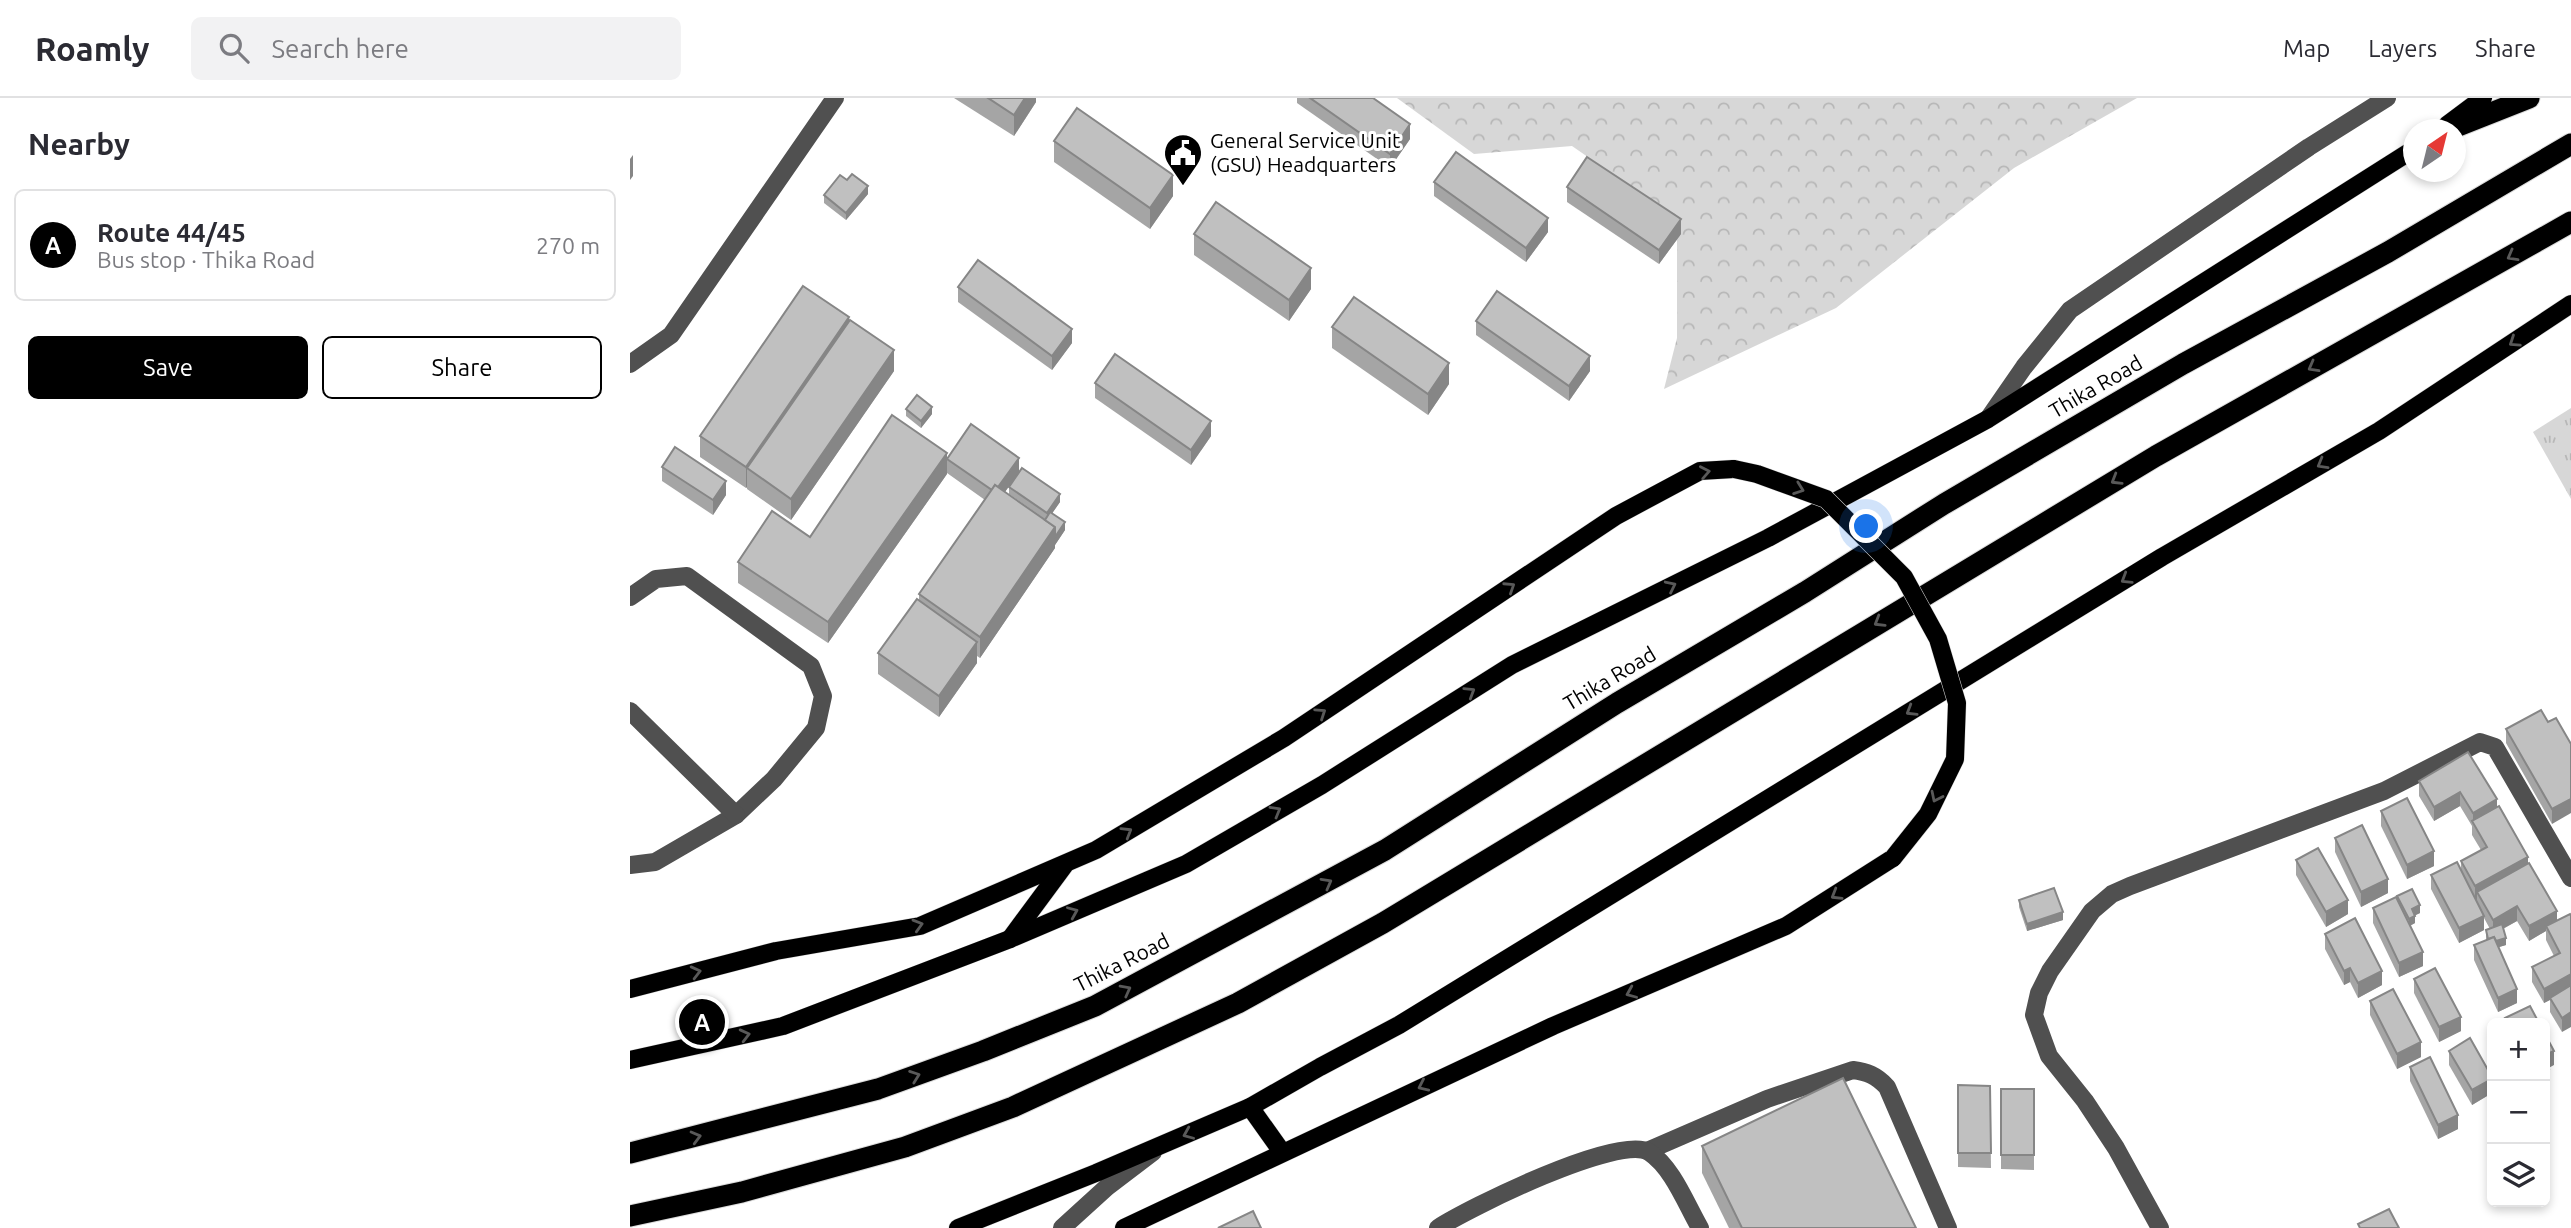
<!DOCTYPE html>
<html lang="en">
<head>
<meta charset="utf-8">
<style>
	:root { --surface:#fff; --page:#f2f2f3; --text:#2b2b33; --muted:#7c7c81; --line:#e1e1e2; --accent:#000 }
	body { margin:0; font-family:Ubuntu,sans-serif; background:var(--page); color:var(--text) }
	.controls { position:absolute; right:21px; bottom:21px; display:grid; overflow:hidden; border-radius:10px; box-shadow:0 4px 10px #0003 }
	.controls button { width:63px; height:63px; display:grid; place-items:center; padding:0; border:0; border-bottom:2px solid var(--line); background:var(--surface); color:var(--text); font:35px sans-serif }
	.compass { position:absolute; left:1773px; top:21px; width:63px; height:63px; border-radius:50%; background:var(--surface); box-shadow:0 4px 10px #0003; rotate:35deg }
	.you { position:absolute; left:1237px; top:429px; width:24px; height:24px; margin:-18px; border:5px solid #fff; border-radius:50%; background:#1a73e8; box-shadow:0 0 0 10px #1a73e833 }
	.badge { display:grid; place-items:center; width:46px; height:46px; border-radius:50%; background:var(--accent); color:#fff; font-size:23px; font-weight:700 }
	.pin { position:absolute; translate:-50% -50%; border:4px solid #fff; box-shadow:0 2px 7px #0006 }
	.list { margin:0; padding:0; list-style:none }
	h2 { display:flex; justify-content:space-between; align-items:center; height:91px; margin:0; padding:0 28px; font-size:30px }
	h2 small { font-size:23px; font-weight:400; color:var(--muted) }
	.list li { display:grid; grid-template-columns:46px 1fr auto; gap:21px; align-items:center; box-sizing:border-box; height:112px; margin:0 14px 14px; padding:0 14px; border:2px solid var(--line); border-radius:10px }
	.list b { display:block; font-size:26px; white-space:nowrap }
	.list p { margin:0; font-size:23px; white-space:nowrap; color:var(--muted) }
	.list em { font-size:23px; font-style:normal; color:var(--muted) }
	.actions { display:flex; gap:14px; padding:21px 28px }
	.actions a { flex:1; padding:16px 0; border:2px solid var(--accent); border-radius:10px; text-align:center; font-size:24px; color:var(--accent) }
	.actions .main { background:var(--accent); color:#fff }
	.icon { flex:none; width:38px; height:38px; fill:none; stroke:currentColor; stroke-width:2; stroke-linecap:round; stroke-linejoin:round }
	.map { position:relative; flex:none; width:1941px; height:1130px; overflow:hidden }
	header { display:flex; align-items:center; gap:42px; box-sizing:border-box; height:98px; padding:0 35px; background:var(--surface); border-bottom:2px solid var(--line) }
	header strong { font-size:33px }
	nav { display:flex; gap:38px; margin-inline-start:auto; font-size:24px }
	.search { width:490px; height:63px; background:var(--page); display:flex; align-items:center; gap:18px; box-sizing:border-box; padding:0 24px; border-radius:10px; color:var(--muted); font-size:26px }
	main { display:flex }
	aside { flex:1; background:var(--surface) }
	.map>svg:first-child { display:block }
	.grass { fill:url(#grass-tufts) }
	.forest { fill:url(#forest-crowns) }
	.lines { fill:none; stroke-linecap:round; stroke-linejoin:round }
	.major-casing { stroke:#dbdbdb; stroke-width:19 }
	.highway-casing { stroke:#dbdbdb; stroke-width:23 }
	.minor { stroke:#505050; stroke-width:18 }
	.major { stroke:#000; stroke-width:18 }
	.highway { stroke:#000; stroke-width:21 }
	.major-bridge-casing { stroke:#dbdbdb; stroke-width:19; stroke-linecap:butt }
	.major-bridge { stroke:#000; stroke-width:18 }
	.wall { fill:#a5a5a5 }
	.shaded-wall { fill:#868686 }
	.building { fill:#c0c0c0; stroke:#868686; stroke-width:2 }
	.oneway { stroke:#595959 }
	.labels { text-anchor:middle; stroke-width:6; stroke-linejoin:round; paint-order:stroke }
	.poi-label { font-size:21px; fill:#000; stroke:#fff; text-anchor:start }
	.street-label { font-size:21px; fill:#000; stroke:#fff }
</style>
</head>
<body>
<header>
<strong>Roamly</strong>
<div class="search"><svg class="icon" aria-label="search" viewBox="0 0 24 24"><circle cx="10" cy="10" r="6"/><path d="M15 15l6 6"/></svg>Search here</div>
<nav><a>Map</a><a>Layers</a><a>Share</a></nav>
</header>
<main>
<aside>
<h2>Nearby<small></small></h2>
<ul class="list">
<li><span class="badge">A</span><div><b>Route 44/45</b><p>Bus stop · Thika Road</p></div><em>270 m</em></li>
</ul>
<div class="actions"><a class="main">Save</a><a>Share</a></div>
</aside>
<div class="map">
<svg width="1941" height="1130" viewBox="0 0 1941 1130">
	<defs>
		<pattern id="grass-tufts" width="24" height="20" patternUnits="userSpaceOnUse" patternTransform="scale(1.75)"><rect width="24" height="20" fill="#d7d7d7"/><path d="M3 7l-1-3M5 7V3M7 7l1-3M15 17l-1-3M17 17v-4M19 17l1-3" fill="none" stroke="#b7b7b7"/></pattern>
		<pattern id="forest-crowns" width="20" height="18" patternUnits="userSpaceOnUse" patternTransform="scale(1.75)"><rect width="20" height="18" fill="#d7d7d7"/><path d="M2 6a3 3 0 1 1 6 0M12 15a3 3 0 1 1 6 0" fill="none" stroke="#b7b7b7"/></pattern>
	</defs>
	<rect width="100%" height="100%" fill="#fff"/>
	<polygon class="grass" points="1941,310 1941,401 1903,334"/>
	<polygon class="forest" points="767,0 1507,0 1384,70 1206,210 1034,291 1047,240 1047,121 942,48 844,56"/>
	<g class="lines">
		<defs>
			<g id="major">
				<polyline points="1817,27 1853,0"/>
				<polyline points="380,841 434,768"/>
				<polyline points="0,891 146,853 290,828 466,752 654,640 986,418 1070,373 1104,371"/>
				<polyline points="0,962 153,928 380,841 556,766 692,687 882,567 1138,440 1358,321 1784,51"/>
				<polyline points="620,1009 652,1054"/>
				<polyline points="328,1130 466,1075 620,1009 690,969 769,927 1532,459 1749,333 1941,206"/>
				<polyline points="494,1130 923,928 1156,828 1263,760"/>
			</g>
			<g id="highway">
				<polyline points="1818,32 1899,0"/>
				<polyline points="0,1055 248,991 353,953 465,908 755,752 987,605 1175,494 1314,406 1553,266 1758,154 1941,46"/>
				<polyline points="0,1118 112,1094 275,1049 383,1009 608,905 753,825 1526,358 1941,124"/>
			</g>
		</defs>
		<use href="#major" class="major-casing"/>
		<use href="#highway" class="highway-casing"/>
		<g class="minor">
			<polyline points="0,266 41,237 205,0"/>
			<polyline points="1358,321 1394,269 1440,212 1679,49 1757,0"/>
			<polyline points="0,499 26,481 57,478 181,568 193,598 186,630 144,681 106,717 25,764 0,767"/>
			<polyline points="0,613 106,717"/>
			<path d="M1017 1053 1137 1001 1223 972C1237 974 1246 977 1257 989L1318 1130"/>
			<polyline points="432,1130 477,1089 523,1054"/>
			<path d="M808 1130C839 1110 988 1036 1019 1054 1043 1070 1056 1106 1070 1130"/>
			<polyline points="1530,1130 1486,1050 1455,1003 1419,958 1404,917 1409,895 1420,873 1462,813 1482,796 1500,788 1754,693 1850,644 1865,649 1941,780"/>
		</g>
		<use href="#major" class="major"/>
		<use href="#highway" class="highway"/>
		<defs>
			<polyline id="major-bridge" points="1104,371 1127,376 1196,401 1274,479 1308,541 1327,605 1325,661 1298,716 1263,760"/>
		</defs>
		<use href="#major-bridge" class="major-bridge-casing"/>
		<use href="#major-bridge" class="major-bridge"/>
	</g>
	<g class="wall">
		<polygon points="324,0 406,0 406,4 384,38"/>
		<polygon points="667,0 743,0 780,41 760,70 667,5"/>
		<polygon points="424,43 543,98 520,131 424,64"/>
		<polygon points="217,82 238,96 216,122 194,105 194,97"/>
		<polygon points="804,84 918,134 896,164 804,98"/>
		<polygon points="937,89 1051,136 1029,166 937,104"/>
		<polygon points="564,136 681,191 659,223 564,157"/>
		<polygon points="328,189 442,245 422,272 328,204"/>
		<polygon points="219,223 264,273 161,422 117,391 117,389 116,390 70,359 70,338"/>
		<polygon points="846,223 960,273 939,303 846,237"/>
		<polygon points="702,229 819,286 798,317 702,250"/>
		<polygon points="465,285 581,338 561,367 465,300"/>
		<polygon points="276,311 302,316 291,330 276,318"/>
		<polygon points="317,361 389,374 375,394 415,421 379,396 379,389 430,404 422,415 435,432 425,447 425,450 350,560 347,558 347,565 309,619 248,576 248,555 289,502 289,496 355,402 317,375"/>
		<polygon points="32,369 96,397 83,417 32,383"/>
		<polygon points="317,376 198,545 108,485 108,464 180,439"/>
		<polygon points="1926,620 1922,726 1876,645 1876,631 1918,624"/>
		<polygon points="1838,654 1927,822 1940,816 1932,934 1920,914 1920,902 1914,905 1902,884 1902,869 1924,858 1916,842 1916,833 1899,843 1887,823 1873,831 1876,847 1869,849 1887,905 1868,914 1844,862 1844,847 1856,842 1856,832 1860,831 1854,820 1854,832 1829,845 1801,791 1801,777 1831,773 1831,763 1851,752 1842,737 1842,728 1830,708 1804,723 1789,698 1789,683"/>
		<polygon points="1751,713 1804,768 1777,781 1751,728"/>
		<polygon points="1705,740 1758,795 1731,809 1705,754"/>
		<polygon points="1666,762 1718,816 1696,829 1666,777"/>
		<polygon points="1767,798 1790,815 1785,817 1785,825 1780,828 1793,868 1769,879 1743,825 1743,810 1767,801"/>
		<polygon points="1389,802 1433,822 1397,833 1389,809"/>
		<polygon points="1695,836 1752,887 1728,900 1720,884 1714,887 1695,851"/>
		<polygon points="1784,881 1831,933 1809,944 1784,895"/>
		<polygon points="1740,903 1791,959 1767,971 1740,917"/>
		<polygon points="1819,953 1862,979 1862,995 1842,1007 1819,967"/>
		<polygon points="1780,969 1828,1031 1808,1041 1780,983"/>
		<polygon points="1328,987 1360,988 1361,1070 1328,1069"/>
		<polygon points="1371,991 1404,991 1404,1072 1371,1071"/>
		<polygon points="1072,1048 1286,1130 1099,1130 1072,1075"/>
	</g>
	<g class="shaded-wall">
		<polygon points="395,0 406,0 406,4 384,38 384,17"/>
		<polygon points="780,26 780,41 760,70 760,56"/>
		<polygon points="3,57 3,78 0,82 0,61"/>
		<polygon points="543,77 543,98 520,131 520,110"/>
		<polygon points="238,88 238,96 216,122 216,115"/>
		<polygon points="918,120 918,134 896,164 896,150"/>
		<polygon points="1051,121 1051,136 1029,166 1029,152"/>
		<polygon points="681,170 681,191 659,223 659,202"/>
		<polygon points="219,219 219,240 117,370 117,389 116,390 116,369"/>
		<polygon points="442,231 442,245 422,272 422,258"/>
		<polygon points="264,252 264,273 161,422 161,401"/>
		<polygon points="960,258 960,273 939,303 939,288"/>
		<polygon points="819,265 819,286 798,317 798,296"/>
		<polygon points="302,309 302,316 291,330 291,323"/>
		<polygon points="581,323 581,338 561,367 561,352"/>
		<polygon points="317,355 317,376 198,545 198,524"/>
		<polygon points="389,360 389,374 365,408 365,394"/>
		<polygon points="96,383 96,397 83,417 83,402"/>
		<polygon points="430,396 430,404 417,423 417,415"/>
		<polygon points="435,424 435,432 425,447 425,450 350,560 350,539 425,429"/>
		<polygon points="347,544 347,565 309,619 309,598"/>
		<polygon points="1830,694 1830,708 1804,723 1804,709"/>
		<polygon points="1867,701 1867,716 1843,724 1843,715"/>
		<polygon points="1941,701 1941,715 1922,726 1922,711"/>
		<polygon points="1804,753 1804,768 1777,781 1777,767"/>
		<polygon points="1898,759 1898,774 1847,794 1847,802 1845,803 1845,788"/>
		<polygon points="1758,781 1758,795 1731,809 1731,794"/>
		<polygon points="1718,802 1718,816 1696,829 1696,814"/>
		<polygon points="1790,807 1790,815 1782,819 1782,811"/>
		<polygon points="1887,808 1887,823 1863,836 1863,822"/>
		<polygon points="1927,813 1927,827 1916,828 1916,833 1899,843 1899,828"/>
		<polygon points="1433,814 1433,822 1397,833 1397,826"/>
		<polygon points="1785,818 1785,825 1779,828 1779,821"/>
		<polygon points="1854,818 1854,832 1829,845 1829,830"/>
		<polygon points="1876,840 1876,847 1859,852 1859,845"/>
		<polygon points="1793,854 1793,868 1769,879 1769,865"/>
		<polygon points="1720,870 1720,884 1714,887 1714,873"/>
		<polygon points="1752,873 1752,887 1728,900 1728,885"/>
		<polygon points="1941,876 1941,891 1914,905 1914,891"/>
		<polygon points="1887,891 1887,905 1868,914 1868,900"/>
		<polygon points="1941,914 1941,929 1932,934 1932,920"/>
		<polygon points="1831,919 1831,933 1809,944 1809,929"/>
		<polygon points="1791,944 1791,959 1767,971 1767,956"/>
		<polygon points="1924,953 1924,967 1915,972 1915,957"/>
		<polygon points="1919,971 1919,986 1915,988 1915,973"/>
		<polygon points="1862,981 1862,995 1842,1007 1842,992"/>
		<polygon points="1828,1017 1828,1031 1808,1041 1808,1027"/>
	</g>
	<g class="building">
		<polygon points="358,0 395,0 384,17"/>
		<polygon points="680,0 743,0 780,26 760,56"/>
		<polygon points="447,10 543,77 520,110 424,43"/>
		<polygon points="826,54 918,120 896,150 804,84"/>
		<polygon points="957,59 1051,121 1029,152 937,89"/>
		<polygon points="222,76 238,88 216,115 194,97 210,77 217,82"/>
		<polygon points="586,104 681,170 659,202 564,136"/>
		<polygon points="348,162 442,231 422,258 328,189"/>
		<polygon points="173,188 219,219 116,369 70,338"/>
		<polygon points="867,193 960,258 939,288 846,223"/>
		<polygon points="724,199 819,265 798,296 702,229"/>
		<polygon points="220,222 264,252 161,401 117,370"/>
		<polygon points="485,256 581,323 561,352 465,285"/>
		<polygon points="287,297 302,309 291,323 276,311"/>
		<polygon points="262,317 317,355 198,524 108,464 142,413 180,439"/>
		<polygon points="341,326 389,360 368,389 365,387 362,392 317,361"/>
		<polygon points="45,349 96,383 83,402 32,369"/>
		<polygon points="392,370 430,396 417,415 379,389"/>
		<polygon points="365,387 425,429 350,539 289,496"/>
		<polygon points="420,414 435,424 425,439 425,429 415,422"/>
		<polygon points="287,501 347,544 309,598 248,555"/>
		<polygon points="1911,612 1918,624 1926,620 1941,646 1941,701 1922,711 1876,631"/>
		<polygon points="1838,654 1867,701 1843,715 1830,694 1804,709 1789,683"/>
		<polygon points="1777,700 1804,753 1777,767 1751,713"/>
		<polygon points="1869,708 1898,759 1845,788 1831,763 1857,749 1842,723"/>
		<polygon points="1732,727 1758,781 1731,794 1705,740"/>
		<polygon points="1688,750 1718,802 1696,814 1666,762"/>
		<polygon points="1827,764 1854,818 1829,830 1801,777"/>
		<polygon points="1899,765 1927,813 1899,828 1887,808 1863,822 1847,794"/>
		<polygon points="1424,790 1433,814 1397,826 1389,802"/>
		<polygon points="1782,791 1790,807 1782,811 1785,818 1779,821 1767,798"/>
		<polygon points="1766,799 1793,854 1769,865 1743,810"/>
		<polygon points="1940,816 1941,818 1941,876 1914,891 1902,869 1930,855 1916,828"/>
		<polygon points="1725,820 1752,873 1728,885 1720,870 1714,873 1695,836"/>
		<polygon points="1872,826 1876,840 1866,843 1864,839 1858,841 1856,832"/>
		<polygon points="1864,839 1887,891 1868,900 1844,847"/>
		<polygon points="1805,870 1831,919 1809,929 1784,881"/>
		<polygon points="1941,887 1941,914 1932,920 1920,900"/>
		<polygon points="1763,891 1791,944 1767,956 1740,903"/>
		<polygon points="1900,908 1909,925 1878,925 1875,920"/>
		<polygon points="1915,936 1924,953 1915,957"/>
		<polygon points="1840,940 1862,979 1862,981 1842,992 1819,953"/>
		<polygon points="1800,959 1828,1017 1808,1027 1780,969"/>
		<polygon points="1915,962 1919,971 1915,973"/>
		<polygon points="1213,980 1286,1130 1112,1130 1072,1048"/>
		<polygon points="1328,987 1360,988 1361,1055 1328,1055"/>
		<rect x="1371" y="991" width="33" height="66"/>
		<polygon points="1759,1111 1769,1130 1730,1130 1728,1126"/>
		<polygon points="623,1113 631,1130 588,1130"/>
	</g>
	<defs><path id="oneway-chevron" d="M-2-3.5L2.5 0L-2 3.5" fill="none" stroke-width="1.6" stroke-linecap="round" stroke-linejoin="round" transform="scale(1.75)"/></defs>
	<g class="oneway">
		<use href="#oneway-chevron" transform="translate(1882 158) rotate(151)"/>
		<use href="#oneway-chevron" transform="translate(1884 244) rotate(146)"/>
		<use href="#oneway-chevron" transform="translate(1683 269) rotate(151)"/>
		<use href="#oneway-chevron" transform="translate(1692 366) rotate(150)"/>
		<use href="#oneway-chevron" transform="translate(1075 374) rotate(-11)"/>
		<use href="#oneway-chevron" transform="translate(1486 382) rotate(149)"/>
		<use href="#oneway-chevron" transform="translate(1169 391) rotate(20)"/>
		<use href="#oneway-chevron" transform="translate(1496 481) rotate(148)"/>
		<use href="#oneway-chevron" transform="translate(1041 488) rotate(-26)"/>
		<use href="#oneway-chevron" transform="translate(880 489) rotate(-33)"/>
		<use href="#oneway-chevron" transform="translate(1249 524) rotate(149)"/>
		<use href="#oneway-chevron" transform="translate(840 594) rotate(-32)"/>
		<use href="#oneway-chevron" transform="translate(1281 613) rotate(149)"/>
		<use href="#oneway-chevron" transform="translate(691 615) rotate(-34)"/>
		<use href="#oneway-chevron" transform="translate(1306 699) rotate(116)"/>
		<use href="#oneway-chevron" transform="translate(646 713) rotate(-30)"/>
		<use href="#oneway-chevron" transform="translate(497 734) rotate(-31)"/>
		<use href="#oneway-chevron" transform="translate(697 785) rotate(-29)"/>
		<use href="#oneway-chevron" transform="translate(1206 797) rotate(149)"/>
		<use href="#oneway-chevron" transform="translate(443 814) rotate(-23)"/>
		<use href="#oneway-chevron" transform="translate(288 827) rotate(-16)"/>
		<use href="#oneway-chevron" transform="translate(66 874) rotate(-14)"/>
		<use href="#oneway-chevron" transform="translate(496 892) rotate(-28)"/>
		<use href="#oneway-chevron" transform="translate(1001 895) rotate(157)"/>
		<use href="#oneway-chevron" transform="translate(115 937) rotate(-14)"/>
		<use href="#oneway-chevron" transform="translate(285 978) rotate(-20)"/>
		<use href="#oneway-chevron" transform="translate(793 988) rotate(155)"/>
		<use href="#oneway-chevron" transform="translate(558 1036) rotate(157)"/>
		<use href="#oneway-chevron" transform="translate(66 1039) rotate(-15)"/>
	</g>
	<defs>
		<symbol id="civic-pin" viewBox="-11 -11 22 30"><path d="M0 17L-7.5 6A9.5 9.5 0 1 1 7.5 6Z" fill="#000" stroke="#fff"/><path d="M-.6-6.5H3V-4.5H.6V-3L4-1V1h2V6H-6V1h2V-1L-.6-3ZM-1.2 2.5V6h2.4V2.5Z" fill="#fff"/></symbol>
	</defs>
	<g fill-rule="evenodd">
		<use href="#civic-pin" x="531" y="33" width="44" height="60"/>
	</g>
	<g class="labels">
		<g class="poi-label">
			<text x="580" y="50">General Service Unit<tspan x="580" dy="24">(GSU) Headquarters</tspan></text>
		</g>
		<g class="street-label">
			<text transform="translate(1466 289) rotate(-30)" y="7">Thika Road</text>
			<text transform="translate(980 581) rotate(-31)" y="7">Thika Road</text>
			<text transform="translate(492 865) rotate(-27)" y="7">Thika Road</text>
		</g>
	</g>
</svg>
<div class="controls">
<button>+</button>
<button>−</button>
<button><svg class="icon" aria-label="layers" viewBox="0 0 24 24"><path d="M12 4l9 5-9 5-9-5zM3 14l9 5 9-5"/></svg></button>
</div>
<svg class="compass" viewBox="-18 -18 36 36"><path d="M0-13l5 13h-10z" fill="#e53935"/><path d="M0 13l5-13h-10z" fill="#7c7c81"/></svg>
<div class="you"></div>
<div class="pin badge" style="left:72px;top:924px">A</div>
</div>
</main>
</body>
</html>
